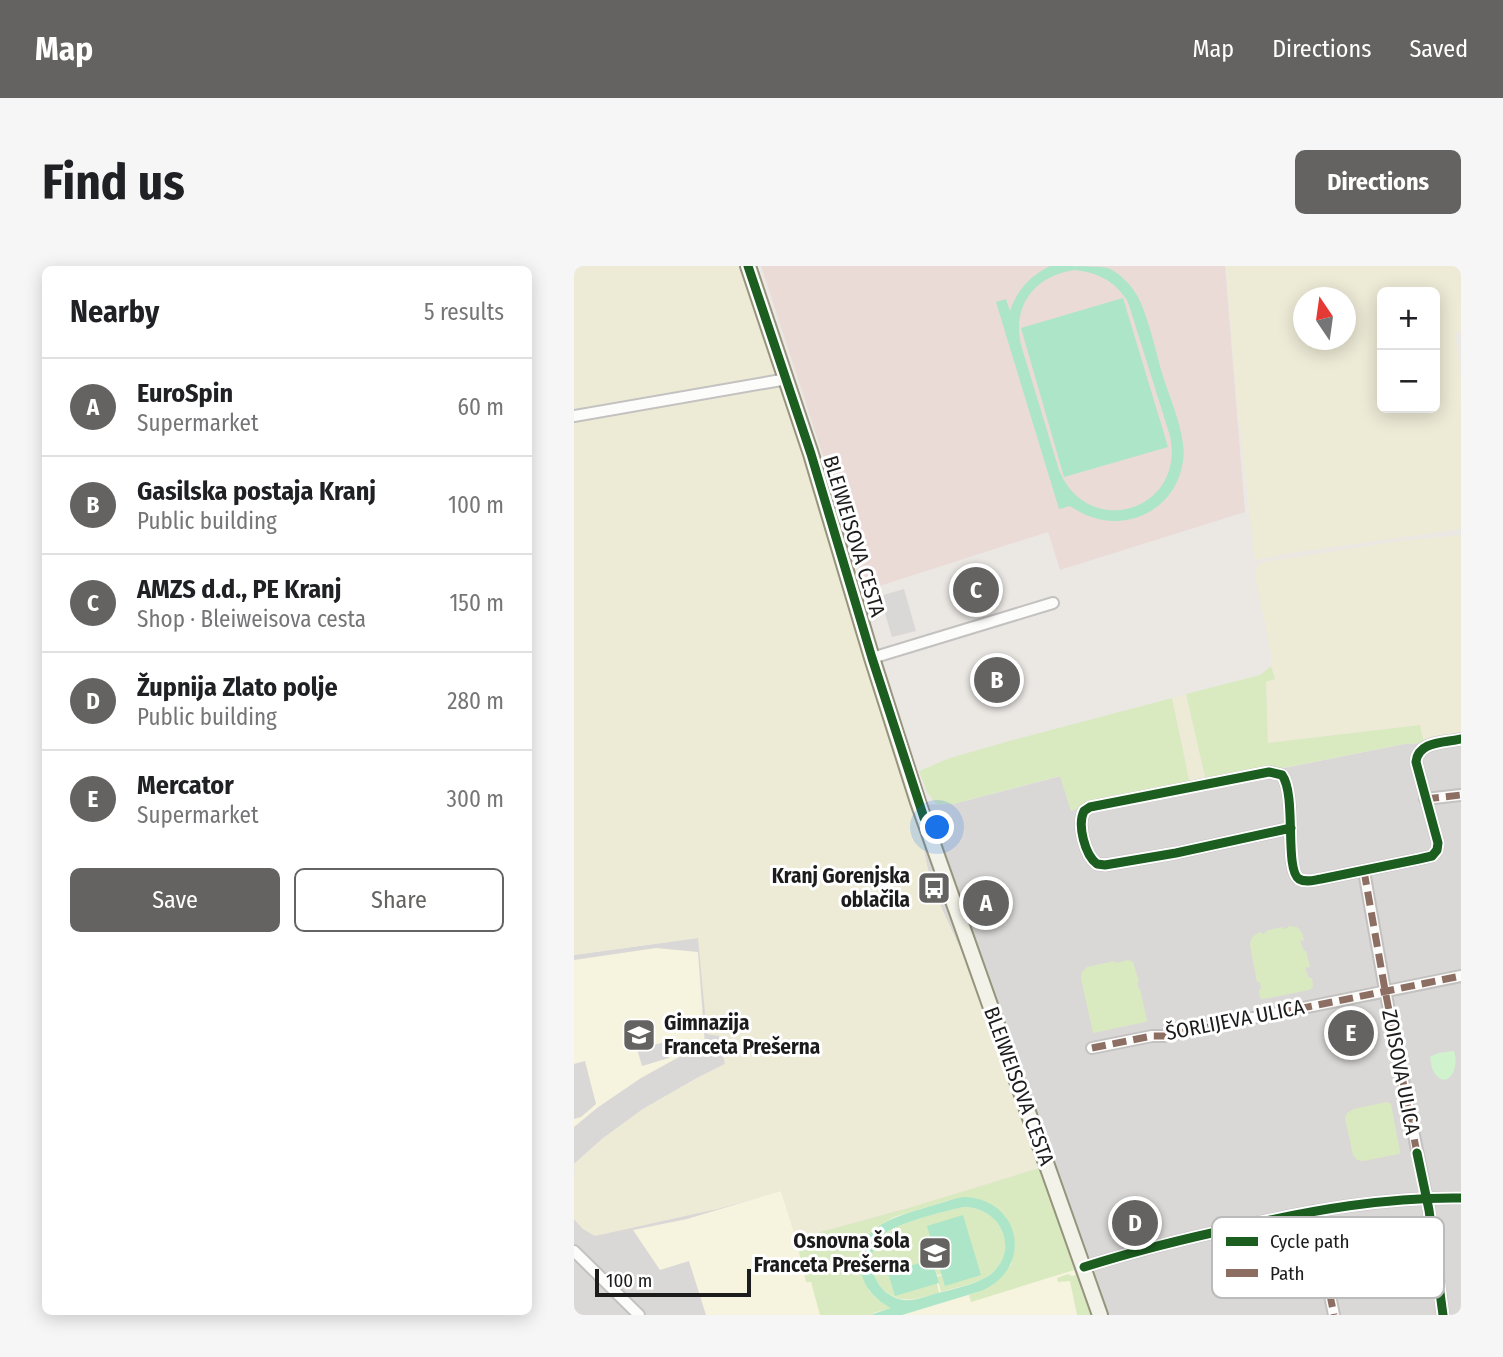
<!DOCTYPE html>
<html lang="en">
<head>
<meta charset="utf-8">
<style>
	:root { --surface:#fff; --page:#f6f6f6; --text:#202124; --muted:#757577; --line:#e0e0e0; --accent:#646362 }
	body { margin:0; font-family:"Fira Sans Condensed",sans-serif; background:var(--page); color:var(--text) }
	.controls { position:absolute; right:21px; top:21px; display:grid; overflow:hidden; border-radius:10px; box-shadow:0 4px 18px #0003 }
	.controls button { width:63px; height:63px; display:grid; place-items:center; padding:0; border:0; border-bottom:2px solid var(--line); background:var(--surface); color:var(--text); font:35px sans-serif }
	.compass { position:absolute; left:719px; top:21px; width:63px; height:63px; border-radius:50%; background:var(--surface); box-shadow:0 4px 18px #0003; rotate:347deg }
	.scale { position:absolute; left:21px; bottom:18px; width:156px; box-sizing:border-box; padding-left:7px; border:4px solid #1c1c1c; border-top:0; font-size:19px; line-height:24px; white-space:nowrap; color:#1c1c1c; -webkit-text-stroke:5px #fff; paint-order:stroke }
	.you { position:absolute; left:364px; top:562px; width:24px; height:24px; margin:-18px; border:5px solid #fff; border-radius:50%; background:#1a73e8; box-shadow:0 0 0 10px #1a73e833 }
	.badge { display:grid; place-items:center; width:46px; height:46px; border-radius:50%; background:var(--accent); color:#fff; font-size:23px; font-weight:700 }
	.pin { position:absolute; translate:-50% -50%; border:4px solid #fff; box-shadow:0 2px 7px #0006 }
	.list { margin:0; padding:0; list-style:none }
	h2 { display:flex; justify-content:space-between; align-items:center; height:91px; margin:0; padding:0 28px; font-size:30px }
	h2 small { font-size:23px; font-weight:400; color:var(--muted) }
	.list li { display:grid; grid-template-columns:46px 1fr auto; gap:21px; align-items:center; box-sizing:border-box; height:98px; padding:0 28px; border-top:2px solid var(--line) }
	.list b { display:block; font-size:26px; white-space:nowrap }
	.list p { margin:0; font-size:23px; white-space:nowrap; color:var(--muted) }
	.list em { font-size:23px; font-style:normal; color:var(--muted) }
	.actions { display:flex; gap:14px; padding:21px 28px }
	.actions a { flex:1; padding:16px 0; border:2px solid var(--accent); border-radius:10px; text-align:center; font-size:24px; color:var(--accent) }
	.actions .main { background:var(--accent); color:#fff }
	.map { position:relative; flex:none; width:887px; height:1049px; overflow:hidden; border-radius:10px }
	header { display:flex; align-items:center; gap:42px; box-sizing:border-box; height:98px; padding:0 35px; background:var(--accent); color:#fff }
	header strong { font-size:33px }
	nav { display:flex; gap:38px; margin-inline-start:auto; font-size:24px }
	.intro { display:flex; align-items:center; justify-content:space-between; box-sizing:border-box; height:168px; padding:0 42px }
	h1 { margin:0; font-size:49px }
	.button { padding:18px 32px; border-radius:10px; background:var(--accent); color:#fff; font-size:24px; font-weight:700 }
	main { display:flex; gap:42px; padding:0 42px }
	aside { flex:1; background:var(--surface); border-radius:10px; box-shadow:0 4px 18px #0003 }
	.map>svg:first-child { display:block }
	.residential { fill:#dad8d6 }
	.education { fill:#f6f3de }
	.religious { fill:#d9d8d6 }
	.military { fill:#eadbd7 }
	.farmland { fill:#edebd6; fill-rule:evenodd }
	.grass { fill:#daeac0 }
	.park { fill:#d0f3cd }
	.pitch { fill:#ace5c8; fill-rule:evenodd }
	.lines { fill:none; stroke-linecap:round; stroke-linejoin:round }
	.street-casing { stroke:#c3c2c0; stroke-width:14 }
	.secondary-casing { stroke:#95947c; stroke-width:18 }
	.street { stroke:#fcfcfb; stroke-width:10 }
	.secondary { stroke:#f3f2e8; stroke-width:14 }
	.quiet { stroke:#8d6e63; stroke-width:7; stroke-dasharray:14 7; stroke-linecap:butt }
	.cycleway-casing { stroke:#fff; stroke-width:13 }
	.cycleway { stroke:#1b5e20; stroke-width:9 }
	.labels { text-anchor:middle; stroke-width:6; stroke-linejoin:round; paint-order:stroke }
	.street-label { font-size:21px; fill:#1c1c1c; stroke:#fff }
	.poi-label { font-size:21px; font-weight:bold; fill:#1c1c1c; stroke:#fff; text-anchor:end }
	.key { fill:#fff; stroke:#bbb; stroke-width:2 }
	.key-label { font-size:19px; fill:#1c1c1c }
</style>
</head>
<body>
<header>
<strong>Map</strong>
<nav><a>Map</a><a>Directions</a><a>Saved</a></nav>
</header>
<div class="intro"><h1>Find us</h1><a class="button">Directions</a></div>
<main>
<aside>
<h2>Nearby<small>5 results</small></h2>
<ul class="list">
<li><span class="badge">A</span><div><b>EuroSpin</b><p>Supermarket</p></div><em>60 m</em></li>
<li><span class="badge">B</span><div><b>Gasilska postaja Kranj</b><p>Public building</p></div><em>100 m</em></li>
<li><span class="badge">C</span><div><b>AMZS d.d., PE Kranj</b><p>Shop · Bleiweisova cesta</p></div><em>150 m</em></li>
<li><span class="badge">D</span><div><b>Župnija Zlato polje</b><p>Public building</p></div><em>280 m</em></li>
<li><span class="badge">E</span><div><b>Mercator</b><p>Supermarket</p></div><em>300 m</em></li>
</ul>
<div class="actions"><a class="main">Save</a><a>Share</a></div>
</aside>
<div class="map">
<svg width="887" height="1049" viewBox="0 0 887 1049">
	<rect width="100%" height="100%" fill="#ebe8e4"/>
	<g class="residential">
		<polygon points="887,470 887,1049 0,1049 0,953 9,963 143,943 188,931 222,973 465,902 390,691 358,621 353,603 350,580 338,539 379,538 487,510 497,544 515,539 700,501 710,502 830,478 850,477"/>
		<polygon points="124,672 151,798 123,812 69,843 28,873 0,898 0,689"/>
	</g>
	<g class="education">
		<polygon points="82,682 124,686 131,779 114,786 67,812 23,842 0,861 0,694"/>
		<polygon points="464,903 516,1049 132,1049 115,995 86,1004 59,964 113,953 207,925 222,973 224,976"/>
	</g>
	<g class="religious">
		<polygon points="330,323 342,365 318,371 306,330"/>
		<polygon points="728,749 738,798 712,804 702,754"/>
		<polygon points="682,754 684,762 585,782 583,774"/>
		<polygon points="91,776 95,792 68,800 63,783"/>
		<polygon points="145,786 147,790 102,811 47,845 0,884 0,877 44,842 100,807"/>
		<polygon points="839,793 856,881 849,882 832,795"/>
		<polygon points="11,795 22,838 7,851 0,853 0,798"/>
		<polygon points="820,797 837,885 831,886 813,799"/>
		<polygon points="0,1002 51,1049 14,1049 0,1037"/>
	</g>
	<polygon class="military" points="187,0 651,0 671,246 486,304 474,266 293,324"/>
	<g class="farmland">
		<polygon points="0,0 165,0 178,36 201,105 201,108 197,112 0,146"/>
		<path d="M652 0H887V66L881 67 887 112V263L723 286 681 294 662 127ZM808 26H861V142H808ZM730 32H772V74H730Z"/>
		<polygon points="201,122 207,123 210,127 240,224 290,392 345,562 358,621 390,691 466,902 335,942 222,973 207,925 143,943 21,970 9,963 0,953 0,912 2,910 0,898 28,873 69,843 123,812 151,798 145,770 133,768 124,672 0,689 0,156"/>
		<polygon points="887,269 887,470 850,477 845,459 694,477 692,416 701,412 697,400 697,387 682,314 682,304 684,300 686,297 702,294 827,275"/>
		<polygon points="612,428 632,515 616,518 598,432"/>
	</g>
	<g class="grass">
		<polygon points="697,400 701,413 692,416 694,477 846,459 850,477 830,478 709,502 700,501 632,515 612,428 686,409"/>
		<polygon points="598,432 616,518 515,539 497,545 486,510 379,538 362,538 353,526 345,505 376,492 435,475"/>
		<path d="M714 660 723 661 728 667 730 674 726 675 730 685H732L736 701 731 702 735 712H738L739 721 735 724 689 733 686 732 685 724 687 723 686 716H683L676 679C677 672 680 668 687 666L688 668 692 667V665L708 661 709 663 714 662Z"/>
		<polygon points="554,694 559,696 565,716 563,717 565,723 566,723 573,755 571,756 519,767 507,712 508,706 513,701 541,695 542,697"/>
		<polygon points="813,836 817,838 826,886 825,888 789,895 783,894 779,889 771,852 773,847 780,843"/>
		<polygon points="466,902 499,997 498,998 500,1004 397,1036 395,1029 407,1025 437,999 441,979 432,951 379,933 320,951 303,961 291,977 295,1025 302,1032 318,1042 299,1047 299,1049 246,1049 237,1016 232,1016 222,973 335,942"/>
		<path d="M390 941C425 941 447 982 418 1007 405 1018 383 1021 367 1026L363 1011 368 1009 372 1020 354 960 368 1008 363 1009 358 993 365 1027C353 1030 341 1035 328 1033 299 1028 287 990 308 970 322 957 370 945 390 941Z"/>
		<polygon points="494,1008 498,1010 502,1009 503,1012 505,1012 518,1049 503,1049 496,1015 484,1016 483,1012"/>
	</g>
	<path class="park" d="M880 785C887 807 869 827 858 802 857 799 857 795 856 791L864 787Z"/>
	<g class="pitch">
		<path d="M476 0C489 0 524 0 534 2 546 7 557 19 564 31 575 53 581 83 588 107 595 130 606 154 609 178 610 185 610 193 608 200 604 224 585 245 561 252 537 259 515 253 496 240L485 243 422 36 432 33 436 45C443 24 456 10 476 0ZM500 4C524 6 542 16 554 36L596 170C612 245 514 275 485 204L447 79C438 40 460 10 500 4Z"/>
		<polygon points="549,32 594,181 490,211 447,62"/>
		<path d="M389 931C447 932 461 1002 407 1025L328 1049H299V1048L317 1042C302 1034 291 1023 287 1006 279 964 316 952 347 943 361 939 374 934 389 931ZM390 941C426 941 447 983 417 1008 403 1019 374 1024 357 1029 348 1032 339 1035 330 1034 300 1030 286 990 309 969 322 957 371 945 390 941Z"/>
		<polygon points="389,949 407,1009 371,1020 353,960"/>
		<polygon points="358,993 365,1017 321,1030 314,1007"/>
	</g>
	<g class="lines">
		<defs>
			<g id="street">
				<polyline points="0,150 213,113"/>
				<polyline points="298,392 479,337"/>
				<polyline points="851,533 887,529"/>
				<path d="M717 562 602 587 531 599 523 598C511 589 503 559 510 545L516 541 695 506 708 509C723 529 710 603 725 613 732 617 740 614 747 613L845 593 858 590 863 584 864 577 842 496C844 475 870 477 887 473"/>
				<polyline points="790,605 811,724 855,944 869,1049"/>
				<polyline points="518,782 578,770 590,770 887,710"/>
				<polyline points="739,945 760,1049"/>
				<polyline points="0,985 65,1049"/>
				<path d="M510 1001C561 985 613 972 665 961 738 944 812 931 887 932"/>
			</g>
			<polyline id="secondary" points="174,0 237,188 298,392 344,536 526,1049"/>
		</defs>
		<use href="#street" class="street-casing"/>
		<use href="#secondary" class="secondary-casing"/>
		<use href="#street" class="street"/>
		<use href="#secondary" class="secondary"/>
		<g class="quiet">
			<polyline points="851,533 887,529"/>
			<polyline points="790,605 811,724 843,887"/>
			<polyline points="518,782 578,770 590,770 887,710"/>
			<polyline points="739,945 760,1049"/>
		</g>
		<defs>
			<g id="cycleway">
				<polyline points="174,0 237,188 298,392 350,552"/>
				<path d="M717 562 602 587 531 599 523 598C511 589 503 559 510 545L516 541 695 506 708 509C723 529 710 603 725 613 732 617 740 614 747 613L845 593 858 590 863 584 864 577 842 496C844 475 870 477 887 473"/>
				<polyline points="843,887 855,944 869,1049"/>
				<path d="M510 1001C561 985 613 972 665 961 738 944 812 931 887 932"/>
			</g>
		</defs>
		<use href="#cycleway" class="cycleway-casing"/>
		<use href="#cycleway" class="cycleway"/>
	</g>
	<defs>
		<symbol id="bus-square" viewBox="-11 -11 22 22"><rect x="-9" y="-9" width="18" height="18" rx="4" fill="#646362" stroke="#fff"/><path d="M-5-6H5V4H4V6H2V4H-2V6H-4V4H-5ZM-3.5-4V0h7V-4ZM-3.5 1.2v1.5H-2V1.2ZM2 1.2v1.5H3.5V1.2Z" fill="#fff"/></symbol>
		<symbol id="school-square" viewBox="-11 -11 22 22"><rect x="-9" y="-9" width="18" height="18" rx="4" fill="#646362" stroke="#fff"/><path d="M0-5L7-2L0 1L-7-2ZM-4 1L0 2.5L4 1V4Q0 6-4 4Z" fill="#fff"/></symbol>
	</defs>
	<g fill-rule="evenodd">
		<use href="#bus-square" x="341" y="603" width="38" height="38"/>
		<use href="#school-square" x="46" y="750" width="38" height="38"/>
		<use href="#school-square" x="342" y="968" width="38" height="38"/>
	</g>
	<g class="labels">
		<g class="street-label">
			<text transform="translate(280 270) rotate(73)" y="7">BLEIWEISOVA CESTA</text>
			<text transform="translate(661 754) rotate(-11)" y="7">ŠORLIJEVA ULICA</text>
			<text transform="translate(827 806) rotate(79)" y="7">ZOISOVA ULICA</text>
			<text transform="translate(445 820) rotate(70)" y="7">BLEIWEISOVA CESTA</text>
		</g>
		<g class="poi-label">
			<text x="336" y="617">Kranj Gorenjska<tspan x="336" dy="24">oblačila</tspan></text>
			<text x="90" y="764" text-anchor="start">Gimnazija<tspan x="90" dy="24">Franceta Prešerna</tspan></text>
			<text x="336" y="982">Osnovna šola<tspan x="336" dy="24">Franceta Prešerna</tspan></text>
		</g>
	</g>
	<rect x="638" y="951" width="232" height="81" rx="10" class="key"/>
	<rect x="652" y="971" width="32" height="9" fill="#1b5e20"/>
	<rect x="652" y="1003" width="32" height="8" fill="#8d6e63"/>
	<g class="key-label">
		<text x="696" y="982">Cycle path</text>
		<text x="696" y="1014">Path</text>
	</g>
</svg>
<div class="controls">
<button>+</button>
<button>−</button>
</div>
<svg class="compass" viewBox="-18 -18 36 36"><path d="M0-13l5 13h-10z" fill="#e53935"/><path d="M0 13l5-13h-10z" fill="#757577"/></svg>
<div class="scale">100 m</div>
<div class="you"></div>
<div class="pin badge" style="left:412px;top:637px">A</div>
<div class="pin badge" style="left:423px;top:414px">B</div>
<div class="pin badge" style="left:402px;top:324px">C</div>
<div class="pin badge" style="left:561px;top:957px">D</div>
<div class="pin badge" style="left:777px;top:767px">E</div>
</div>
</main>
</body>
</html>
